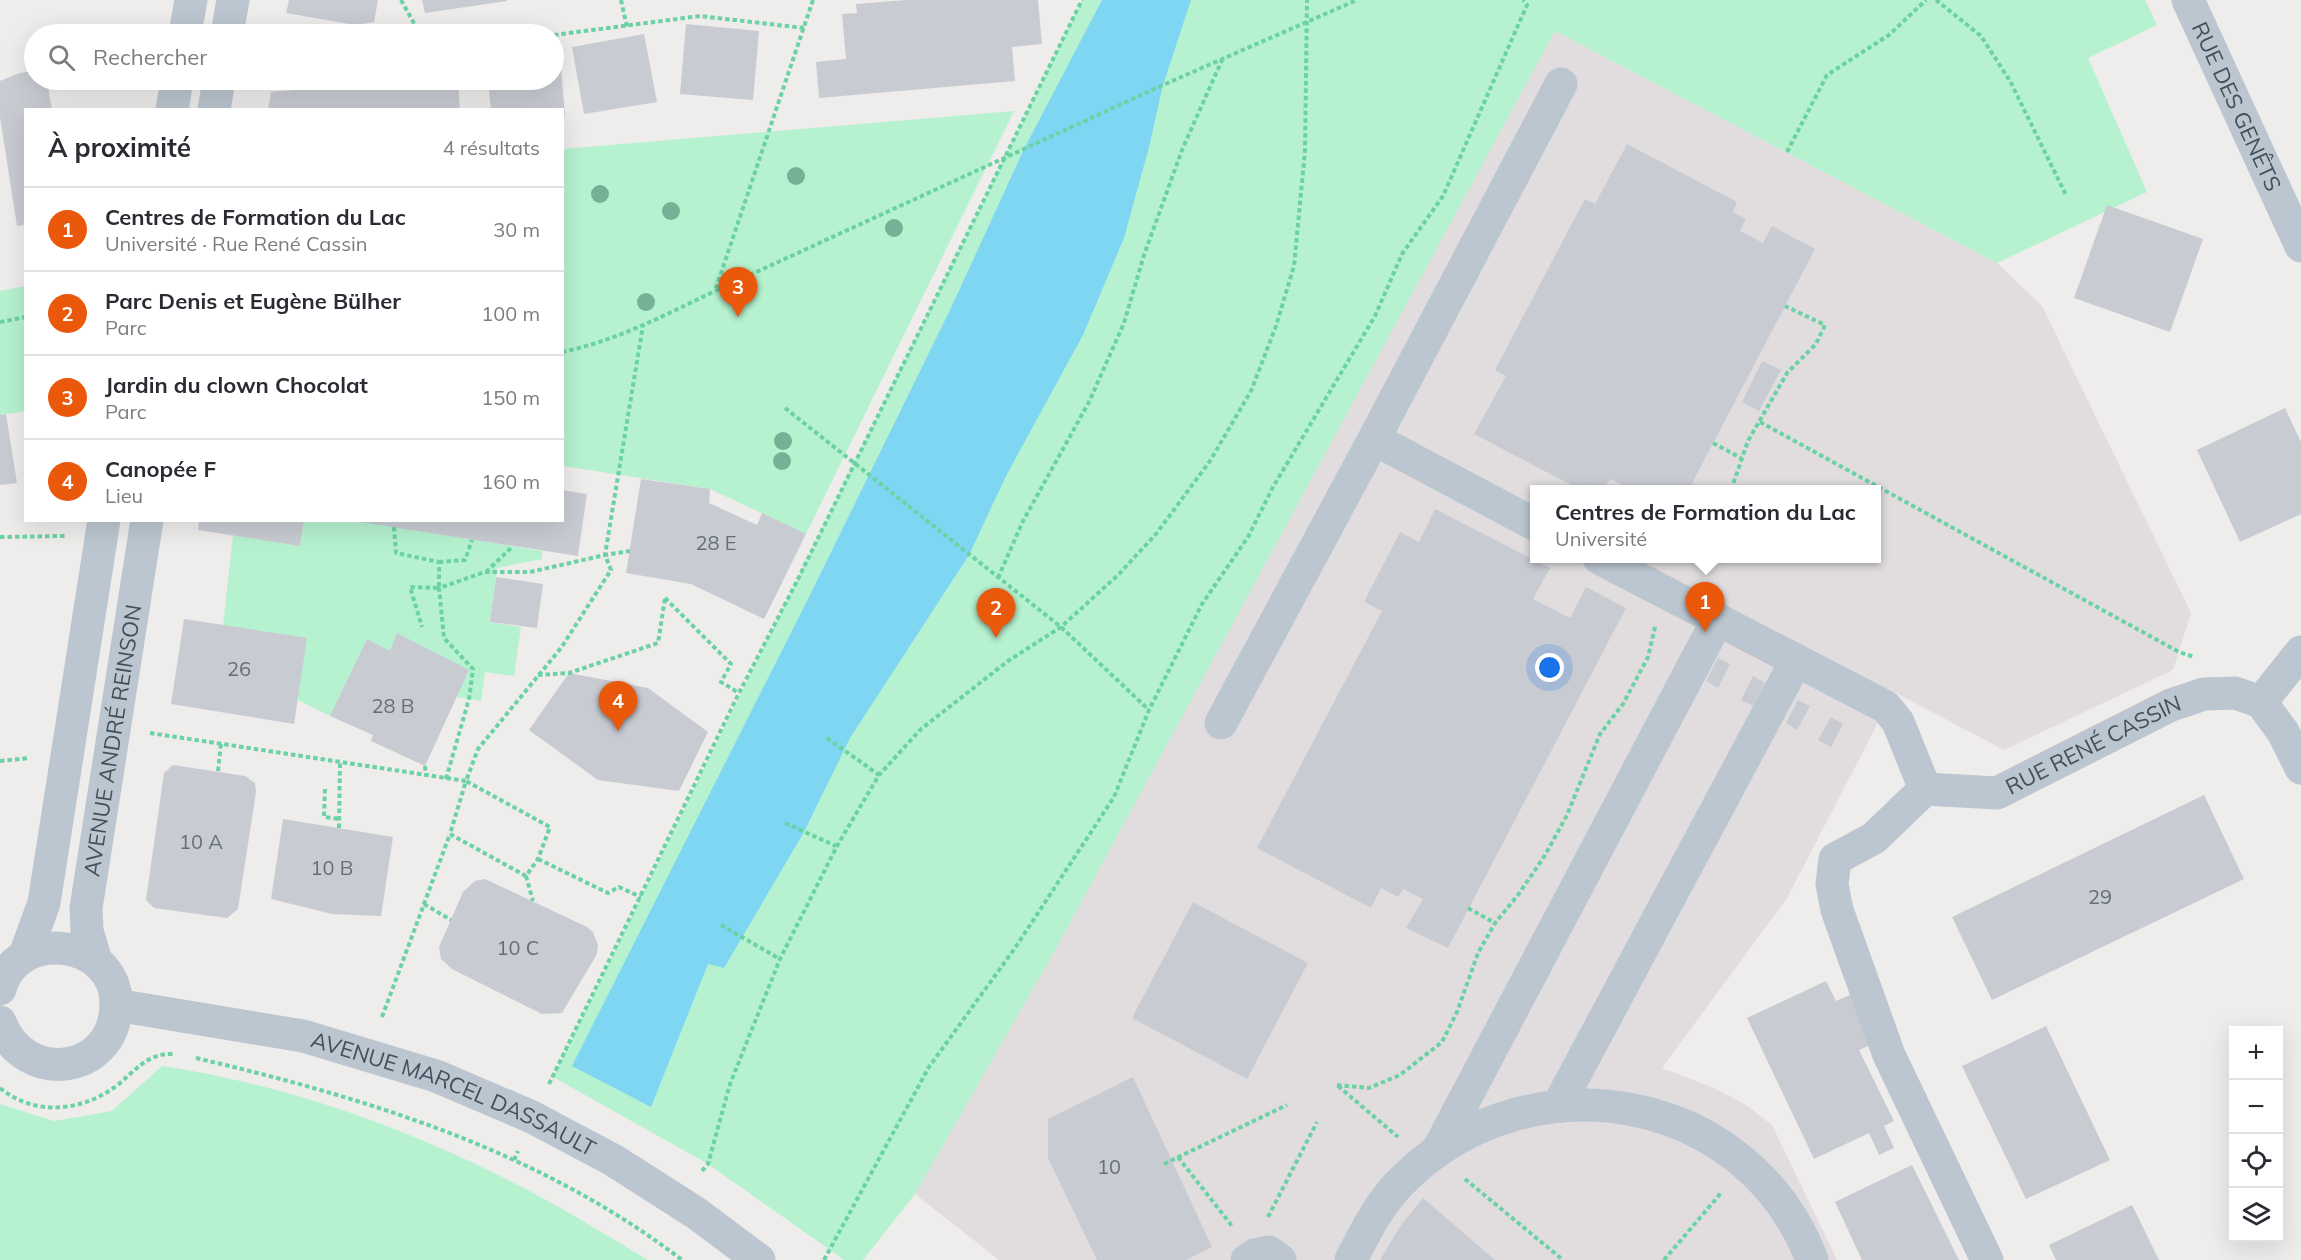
<!DOCTYPE html>
<html lang="fr">
<head>
<meta charset="utf-8">
<style>
	:root { --surface:#fff; --page:#f2f2f3; --text:#2b2b33; --muted:#7c7c81; --line:#e1e1e2; --accent:#ea580c }
	body { margin:0; font-family:Mulish,sans-serif; background:var(--page); color:var(--text) }
	.controls { position:absolute; right:18px; bottom:18px; display:grid; overflow:hidden; border-radius:0px; box-shadow:0 6px 24px #0002 }
	.controls button { width:54px; height:54px; display:grid; place-items:center; padding:0; border:0; border-bottom:2px solid var(--line); background:var(--surface); color:var(--text); font:30px sans-serif }
	.you { position:absolute; left:1550px; top:668px; width:21px; height:21px; margin:-15px; border:4px solid #fff; border-radius:50%; background:#1a73e8; box-shadow:0 0 0 9px #1a73e833 }
	.badge { display:grid; place-items:center; width:39px; height:39px; border-radius:50%; background:var(--accent); color:#fff; font-size:20px; font-weight:700 }
	.pin { position:absolute; translate:-50% -50px; filter:drop-shadow(0 2px 3px #0008) }
	.pin::after { content:''; position:absolute; top:32px; width:21px; height:18px; background:inherit; clip-path:polygon(0 0,100% 0,50% 100%) }
	.popup { position:absolute; left:1530px; top:485px; width:351px; height:78px; box-sizing:border-box; display:grid; place-content:center; border-radius:0px; background:var(--surface); filter:drop-shadow(0 2px 4px #0005); font-size:20px; white-space:nowrap; color:var(--muted) }
	.popup b { font-size:22px; color:var(--text) }
	.popup::after { content:''; position:absolute; left:50%; top:100%; margin-left:-12px; border:12px solid transparent; border-top-color:var(--surface) }
	.list { margin:0; padding:0; list-style:none }
	h2 { display:flex; justify-content:space-between; align-items:center; height:78px; margin:0; padding:0 24px; font-size:26px }
	h2 small { font-size:20px; font-weight:400; color:var(--muted) }
	.list li { display:grid; grid-template-columns:39px 1fr auto; gap:18px; align-items:center; box-sizing:border-box; height:84px; padding:0 24px; border-top:2px solid var(--line) }
	.list b { display:block; font-size:22px; white-space:nowrap }
	.list p { margin:0; font-size:20px; white-space:nowrap; color:var(--muted) }
	.list em { font-size:20px; font-style:normal; color:var(--muted) }
	.icon { flex:none; width:33px; height:33px; fill:none; stroke:currentColor; stroke-width:2; stroke-linecap:round; stroke-linejoin:round }
	.map { position:relative; flex:none; width:2301px; height:1260px; overflow:hidden }
	.search { position:absolute; background:var(--surface); box-shadow:0 6px 24px #0002; left:24px; top:24px; width:540px; height:66px; display:flex; align-items:center; gap:15px; box-sizing:border-box; padding:0 21px; border-radius:33px; color:var(--muted); font-size:22px }
	.panel { position:absolute; background:var(--surface); box-shadow:0 6px 24px #0002; left:24px; top:108px; width:540px; height:414px; border-radius:0px }
	.map>svg:first-child { display:block }
	.education { fill:#e1ddde; fill-rule:evenodd }
	.green { fill:#b6f2cf }
	.water { fill:#7fd6f2 }
	.building { fill:#c8cbd2 }
	.lines { fill:none; stroke-linecap:round; stroke-linejoin:round }
	.path { stroke:#6bd2a4; stroke-width:4; stroke-dasharray:4.5 3; stroke-linecap:butt }
	.minor { stroke:#bbc6d0; stroke-width:33 }
	.tree { fill:#74b195 }
	.labels { text-anchor:middle; stroke-width:5; stroke-linejoin:round; paint-order:stroke }
	.number-label { font-size:20px; fill:#646e79 }
	.street-label { font-size:22px; fill:#434f5b; stroke:#fff }
</style>
</head>
<body>
<div class="map">
<svg width="2301" height="1260" viewBox="0 0 2301 1260">
	<rect width="100%" height="100%" fill="#efecec"/>
	<path class="education" d="M1555 31 1997 263 2042 306 2191 613 2173 670 2004 750 1894 692 1787 898 1662 1068 1714 1088 1746 1105 1772 1125 1837 1260H999L915 1194ZM1534 490H1876V558H1534Z"/>
	<g class="green">
		<path d="M1082 0H2145L2157 25 2088 58 2147 192 1997 263 1555 31 1054 952 915 1194 863 1260H844L708 1164 553 1077C729 718 905 359 1082 0Z"/>
		<polygon points="1014,111 806,534 710,489 563,466 563,149"/>
		<polygon points="25,286 25,411 0,415 0,291"/>
		<polygon points="304,521 359,521 542,551 542,559 497,568 490,622 521,627 514,676 485,672 481,701 456,697 468,670 398,634 390,651 367,640 330,716 298,700 223,626 233,535 300,546"/>
		<path d="M162 1066C296 1086 427 1135 546 1200 581 1219 614 1240 648 1260H0V1104L54 1121 112 1111Z"/>
	</g>
	<polygon class="water" points="1102,0 1191,0 1163,85 1149,147 1124,238 1083,335 1007,474 969,555 850,738 804,832 724,968 708,964 651,1107 572,1066 808,599 951,308 1024,149"/>
	<g class="building">
		<polygon points="289,0 378,0 374,22 355,25 286,13"/>
		<polygon points="422,0 507,0 507,1 425,13"/>
		<polygon points="906,0 1038,0 1042,44 1012,47 1015,81 819,98 816,62 846,59 842,14 857,13 856,4"/>
		<polygon points="686,24 759,31 753,100 680,94"/>
		<polygon points="644,34 657,102 584,114 572,47"/>
		<polygon points="559,45 565,115 562,115 562,110 491,110 488,80 554,80 554,46"/>
		<polygon points="34,71 34,80 47,80 52,110 26,110 26,225 17,226 0,117 0,81 20,73"/>
		<polygon points="412,80 458,80 460,110 268,110 271,92"/>
		<polygon points="1627,144 1737,202 1733,212 1746,219 1740,231 1763,243 1772,226 1815,249 1689,489 1631,489 1610,479 1604,489 1590,484 1587,489 1579,489 1474,434 1506,376 1495,370 1570,227 1585,199 1595,204"/>
		<polygon points="2107,205 2203,239 2170,332 2074,298"/>
		<polygon points="1762,361 1781,370 1759,411 1742,402"/>
		<polygon points="2285,408 2301,442 2301,514 2240,542 2197,450"/>
		<polygon points="6,414 17,483 0,485 0,415"/>
		<polygon points="641,479 710,489 709,503 757,525 762,513 806,534 764,619 691,584 626,573"/>
		<polygon points="562,490 587,494 578,556 360,522 562,520"/>
		<polygon points="1435,509 1550,568 1533,599 1570,618 1586,587 1626,608 1448,948 1406,928 1423,899 1403,889 1398,897 1381,888 1371,908 1257,848 1382,611 1364,602 1400,532 1419,542"/>
		<polygon points="199,520 304,520 300,546 198,530"/>
		<polygon points="496,577 543,584 537,628 490,622"/>
		<polygon points="184,619 307,638 294,724 171,704"/>
		<polygon points="397,633 469,670 425,766 371,741 373,735 330,716 367,639 390,651"/>
		<polygon points="1718,658 1730,664 1718,688 1706,681"/>
		<polygon points="569,673 648,688 708,732 679,791 598,780 529,730"/>
		<polygon points="1753,676 1765,683 1753,706 1741,700"/>
		<polygon points="1798,700 1810,706 1797,730 1786,723"/>
		<polygon points="1831,717 1843,724 1831,747 1818,740"/>
		<polygon points="173,765 245,776 255,783 256,792 238,909 227,918 154,908 146,900 164,773"/>
		<polygon points="2204,795 2244,879 1992,1000 1952,917"/>
		<polygon points="283,819 393,837 381,916 332,914 271,899"/>
		<polygon points="485,879 587,927 593,932 598,945 597,954 562,1013 542,1014 452,969 441,959 439,947 463,892 475,881"/>
		<polygon points="1193,902 1308,963 1247,1079 1132,1018"/>
		<polygon points="1826,981 1836,1001 1857,992 1878,1042 1859,1050 1894,1121 1884,1126 1894,1148 1879,1155 1869,1133 1814,1159 1747,1018"/>
		<polygon points="2046,1026 2110,1160 2026,1199 1962,1066"/>
		<polygon points="1133,1077 1212,1247 1186,1260 1097,1260 1048,1158 1048,1119"/>
		<polygon points="1912,1165 1959,1260 1862,1260 1835,1202"/>
		<polygon points="1423,1198 1495,1260 1380,1260 1401,1225"/>
		<polygon points="2132,1205 2159,1260 2056,1260 2049,1245"/>
	</g>
	<g class="lines">
		<g class="path">
			<polyline points="401,0 420,34"/>
			<polyline points="621,0 627,27"/>
			<polyline points="813,0 715,291 1163,85 1357,0"/>
			<polyline points="1936,0 1981,36 2010,81 2066,195"/>
			<polyline points="554,35 700,16 804,28"/>
			<polyline points="1787,152 1827,75 1889,35 1926,0"/>
			<polyline points="0,322 26,317"/>
			<path d="M562 352C616 341 665 315 715 291"/>
			<polyline points="785,408 1061,627 1149,710"/>
			<polyline points="1760,422 2179,652 2194,657"/>
			<polyline points="1713,443 1741,458"/>
			<polyline points="1731,490 1748,441 1787,373 1816,344 1825,325 1785,306"/>
			<polyline points="394,527 396,553 439,562 439,588 410,587 422,627"/>
			<polyline points="0,537 65,536"/>
			<polyline points="439,562 465,560 472,540"/>
			<polyline points="486,572 513,546"/>
			<polyline points="998,578 1023,521 1089,402 1124,323 1144,255 1182,150 1222,60"/>
			<polyline points="665,598 731,664 721,682 739,693"/>
			<polyline points="538,675 569,673 658,643 665,598"/>
			<polyline points="150,733 466,781 450,834 526,876 538,859 550,827 466,781 478,749 561,648 611,570 605,555 630,551"/>
			<polyline points="827,738 879,775"/>
			<polyline points="0,761 29,758"/>
			<polyline points="425,766 426,776"/>
			<polyline points="218,771 221,743"/>
			<polyline points="446,779 469,699 473,669 444,638 439,588 485,572 530,572 605,555 643,325"/>
			<polyline points="325,789 324,817 339,819"/>
			<polyline points="785,823 836,846"/>
			<polyline points="339,828 340,762"/>
			<polyline points="538,859 608,893 619,887 641,897"/>
			<polyline points="526,876 533,901"/>
			<polyline points="424,904 451,920"/>
			<polyline points="1468,908 1495,923"/>
			<polyline points="721,925 780,959"/>
			<polyline points="382,1017 450,834"/>
			<path d="M196 1058C367 1098 540 1151 682 1260"/>
			<polyline points="549,1084 739,693 796,583 1082,0"/>
			<polyline points="1337,1085 1369,1088 1400,1075 1442,1042 1457,1012 1478,953 1495,923 1518,895 1544,857 1567,815 1600,734 1623,704 1648,657 1655,627"/>
			<polyline points="1338,1086 1398,1137"/>
			<path d="M0 1088C34 1116 80 1112 115 1087 135 1072 146 1053 173 1054"/>
			<polyline points="1178,1157 1232,1226"/>
			<polyline points="514,1160 518,1151"/>
			<polyline points="1164,1164 1287,1105"/>
			<polyline points="702,1171 708,1164 730,1084 780,959 837,846 879,775 921,729 1008,661 1061,627 1118,575 1156,534 1210,461 1251,391 1276,326 1294,266 1305,151 1307,0"/>
			<polyline points="1465,1179 1563,1260"/>
			<polyline points="1268,1217 1317,1122"/>
			<polyline points="824,1260 929,1067 1015,948 1114,797 1149,710 1202,604 1248,537 1273,487 1375,316 1402,254 1443,196 1527,5 1523,0"/>
			<polyline points="1664,1260 1721,1193"/>
		</g>
		<g class="minor">
			<path id="s1" d="M2188 0 2301 246"/>
			<polyline points="185,34 191,0"/>
			<polyline points="227,34 233,0"/>
			<polyline points="172,110 177,80"/>
			<polyline points="214,110 219,80"/>
			<polyline points="1374,439 1534,524"/>
			<polyline points="1599,558 1886,707 1898,722 1925,789"/>
			<polyline points="2261,702 2283,732 2301,768"/>
			<polyline points="2261,702 2301,652"/>
			<polyline points="1221,723 1374,439 1561,84"/>
			<polyline points="1925,789 1874,838 1835,859 1832,884 1837,910 1889,1055 1987,1260"/>
			<path id="s2" d="M1925 789 1997 793 2171 705 2204 694 2235 693 2261 702"/>
			<polyline points="25,955 44,903 104,520"/>
			<path id="s3" d="M96 961 87 931 86 908 147 520"/>
			<path d="M0 989C17 925 119 940 116 1006 114 1075 24 1086 0 1022"/>
			<path id="s4" d="M116 1005 303 1036 436 1076 532 1117 613 1160 696 1213 759 1260"/>
			<polyline points="1559,1104 1796,661"/>
			<polyline points="1438,1150 1718,619"/>
			<polyline points="1247,1260 1255,1255 1269,1252 1280,1260"/>
			<path d="M1351 1260C1366 1230 1381 1200 1406 1177 1532 1055 1748 1092 1812 1260"/>
		</g>
	</g>
	<g class="tree">
		<circle cx="796" cy="176" r="9"/>
		<circle cx="600" cy="194" r="9"/>
		<circle cx="671" cy="211" r="9"/>
		<circle cx="894" cy="228" r="9"/>
		<circle cx="646" cy="302" r="9"/>
		<circle cx="783" cy="441" r="9"/>
		<circle cx="782" cy="461" r="9"/>
	</g>
	<g class="labels">
		<g class="number-label">
			<text x="716" y="550">28 E</text>
			<text x="239" y="676">26</text>
			<text x="393" y="713">28 B</text>
			<text x="201" y="849">10 A</text>
			<text x="332" y="875">10 B</text>
			<text x="2100" y="904">29</text>
			<text x="518" y="955">10 C</text>
			<text x="1109" y="1174">10</text>
		</g>
		<g class="street-label">
			<text dy="8" stroke="none"><textPath href="#s1" startOffset="117">RUE DES GENÊTS</textPath></text>
			<text dy="8" stroke="none"><textPath href="#s3" startOffset="224">AVENUE ANDRÉ REINSON</textPath></text>
			<text dy="8" stroke="none"><textPath href="#s2" startOffset="180">RUE RENÉ CASSIN</textPath></text>
			<text dy="8" stroke="none"><textPath href="#s4" startOffset="351">AVENUE MARCEL DASSAULT</textPath></text>
		</g>
	</g>
</svg>
<div class="controls">
<button>+</button>
<button>−</button>
<button><svg class="icon" aria-label="locate" viewBox="0 0 24 24"><circle cx="12" cy="12" r="6"/><path d="M12 2v4M12 18v4M2 12h4M18 12h4"/></svg></button>
<button><svg class="icon" aria-label="layers" viewBox="0 0 24 24"><path d="M12 4l9 5-9 5-9-5zM3 14l9 5 9-5"/></svg></button>
</div>
<div class="you"></div>
<div class="pin badge" style="left:1705px;top:632px">1</div>
<div class="popup"><b>Centres de Formation du Lac</b>Université</div>
<div class="pin badge" style="left:996px;top:638px">2</div>
<div class="pin badge" style="left:738px;top:317px">3</div>
<div class="pin badge" style="left:618px;top:731px">4</div>
<div class="search"><svg class="icon" aria-label="search" viewBox="0 0 24 24"><circle cx="10" cy="10" r="6"/><path d="M15 15l6 6"/></svg>Rechercher</div>
<section class="panel">
<h2>À proximité<small>4 résultats</small></h2>
<ul class="list">
<li><span class="badge">1</span><div><b>Centres de Formation du Lac</b><p>Université · Rue René Cassin</p></div><em>30 m</em></li>
<li><span class="badge">2</span><div><b>Parc Denis et Eugène Bülher</b><p>Parc</p></div><em>100 m</em></li>
<li><span class="badge">3</span><div><b>Jardin du clown Chocolat</b><p>Parc</p></div><em>150 m</em></li>
<li><span class="badge">4</span><div><b>Canopée F</b><p>Lieu</p></div><em>160 m</em></li>
</ul>
</section>
</div>
</body>
</html>
